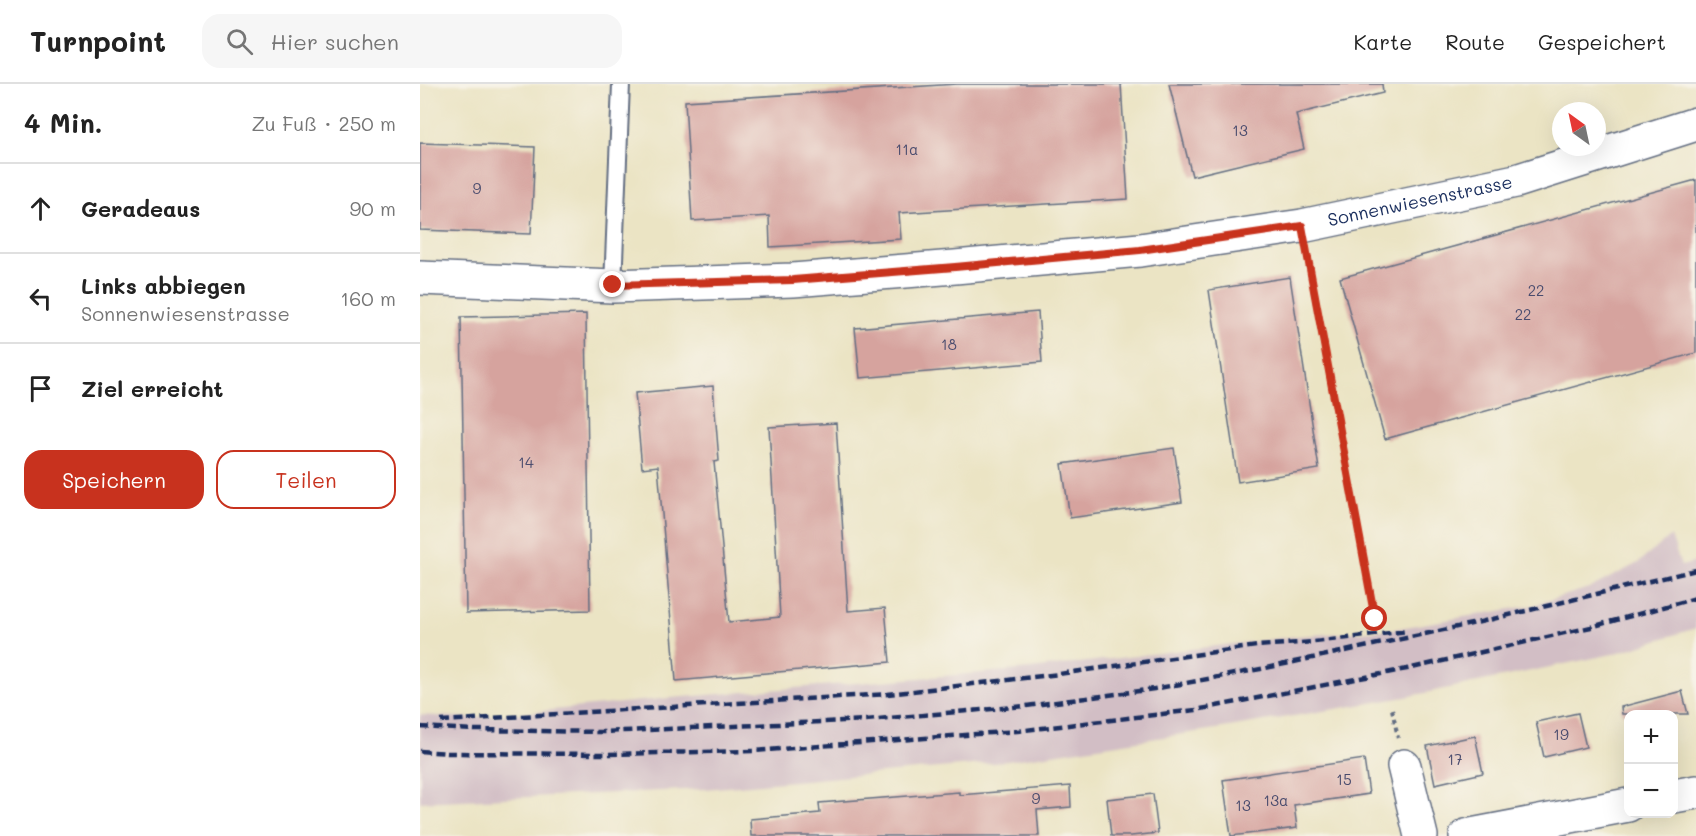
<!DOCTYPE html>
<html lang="de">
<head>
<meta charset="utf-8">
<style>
	:root { --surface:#fff; --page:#f6f6f6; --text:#222; --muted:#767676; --line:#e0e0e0; --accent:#c8321e }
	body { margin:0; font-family:Mali,sans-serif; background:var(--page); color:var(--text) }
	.controls { position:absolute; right:18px; bottom:18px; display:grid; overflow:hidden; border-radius:12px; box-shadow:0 6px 24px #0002 }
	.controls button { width:54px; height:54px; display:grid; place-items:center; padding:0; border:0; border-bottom:2px solid var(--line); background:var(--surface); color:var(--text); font:30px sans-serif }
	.compass { position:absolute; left:1132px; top:18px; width:54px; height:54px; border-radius:50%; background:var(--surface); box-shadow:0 6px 24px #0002; rotate:327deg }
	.stop { position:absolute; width:18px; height:18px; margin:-14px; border:4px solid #c8321e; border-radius:50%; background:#fff }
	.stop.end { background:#c8321e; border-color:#fff; box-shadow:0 2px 6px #0008 }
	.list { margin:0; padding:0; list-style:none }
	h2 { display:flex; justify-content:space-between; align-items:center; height:78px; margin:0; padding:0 24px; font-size:26px }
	h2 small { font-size:20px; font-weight:400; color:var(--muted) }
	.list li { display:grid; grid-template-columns:39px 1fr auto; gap:18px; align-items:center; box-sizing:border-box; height:90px; padding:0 24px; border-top:2px solid var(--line) }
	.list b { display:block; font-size:22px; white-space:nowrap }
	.list p { margin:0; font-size:20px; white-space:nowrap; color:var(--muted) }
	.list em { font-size:20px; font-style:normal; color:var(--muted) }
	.actions { display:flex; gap:12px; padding:18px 24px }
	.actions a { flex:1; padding:14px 0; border:2px solid var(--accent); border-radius:18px; text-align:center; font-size:21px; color:var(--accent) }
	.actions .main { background:var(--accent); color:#fff }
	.icon { flex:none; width:33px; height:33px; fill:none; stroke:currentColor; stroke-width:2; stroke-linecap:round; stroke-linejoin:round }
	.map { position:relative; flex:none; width:1276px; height:752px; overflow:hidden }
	header { display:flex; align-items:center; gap:36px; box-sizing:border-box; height:84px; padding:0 30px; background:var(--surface); border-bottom:2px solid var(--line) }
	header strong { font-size:28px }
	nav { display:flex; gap:33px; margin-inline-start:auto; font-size:21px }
	.search { width:420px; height:54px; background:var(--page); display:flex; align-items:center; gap:15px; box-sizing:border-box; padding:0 21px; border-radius:18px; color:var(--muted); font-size:22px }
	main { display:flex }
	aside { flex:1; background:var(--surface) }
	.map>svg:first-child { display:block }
	.industrial { fill:#d2bec5 }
	.building { fill:#d6a39e }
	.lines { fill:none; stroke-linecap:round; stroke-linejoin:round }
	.service-casing { stroke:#646e82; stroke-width:20 }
	.minor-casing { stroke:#646e82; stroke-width:36 }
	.path { stroke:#646e82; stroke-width:4; stroke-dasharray:4.5 4.5; stroke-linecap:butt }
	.service { stroke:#fff; stroke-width:16 }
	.minor { stroke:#fff; stroke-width:33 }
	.rail { stroke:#1b2f5e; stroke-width:4.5; stroke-dasharray:9 4.5; stroke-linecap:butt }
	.route { stroke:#c8321e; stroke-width:8 }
	.labels { text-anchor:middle; stroke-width:4.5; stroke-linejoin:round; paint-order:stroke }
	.number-label { font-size:15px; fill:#4a4c6e }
	.street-label { font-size:18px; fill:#1b2f5e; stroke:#f7f3e8 }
</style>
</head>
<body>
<header>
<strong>Turnpoint</strong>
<div class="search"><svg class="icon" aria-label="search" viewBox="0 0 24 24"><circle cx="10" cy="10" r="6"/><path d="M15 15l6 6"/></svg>Hier suchen</div>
<nav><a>Karte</a><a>Route</a><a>Gespeichert</a></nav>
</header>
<main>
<aside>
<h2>4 Min.<small>Zu Fuß · 250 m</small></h2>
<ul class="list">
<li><svg class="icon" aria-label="ahead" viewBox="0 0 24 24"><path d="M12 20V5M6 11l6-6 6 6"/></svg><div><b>Geradeaus</b></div><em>90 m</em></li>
<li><svg class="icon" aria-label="left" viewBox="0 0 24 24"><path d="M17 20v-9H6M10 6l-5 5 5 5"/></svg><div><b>Links abbiegen</b><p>Sonnenwiesenstrasse</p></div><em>160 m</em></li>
<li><svg class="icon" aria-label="arrive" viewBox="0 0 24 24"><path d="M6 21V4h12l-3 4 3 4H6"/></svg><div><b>Ziel erreicht</b></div></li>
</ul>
<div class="actions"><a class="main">Speichern</a><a>Teilen</a></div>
</aside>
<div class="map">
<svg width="1276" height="752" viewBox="0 0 1276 752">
	<rect width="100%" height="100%" fill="#f7f3e8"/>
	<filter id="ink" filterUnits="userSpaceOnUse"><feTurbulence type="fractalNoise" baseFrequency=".0167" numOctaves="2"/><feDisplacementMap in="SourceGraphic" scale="12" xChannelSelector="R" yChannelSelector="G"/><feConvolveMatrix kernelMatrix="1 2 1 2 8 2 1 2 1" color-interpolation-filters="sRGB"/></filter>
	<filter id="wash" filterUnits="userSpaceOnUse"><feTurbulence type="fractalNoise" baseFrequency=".008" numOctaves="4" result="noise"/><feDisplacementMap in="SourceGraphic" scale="24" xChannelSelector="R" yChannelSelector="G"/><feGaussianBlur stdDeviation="1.35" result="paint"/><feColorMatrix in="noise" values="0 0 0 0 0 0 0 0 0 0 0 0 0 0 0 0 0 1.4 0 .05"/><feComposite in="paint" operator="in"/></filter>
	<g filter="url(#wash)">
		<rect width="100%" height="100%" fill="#ebe4c4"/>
		<polygon class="industrial" points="1251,452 1261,482 1276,478 1276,544 1193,570 986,613 809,643 574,679 285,705 0,718 0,631 53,634 251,614 610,585 877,552 968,546 1114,521 1172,503 1218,479"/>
		<g id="blocks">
			<g class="building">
				<polygon points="537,0 701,0 708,115 479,129 481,155 350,163 349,132 272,137 265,17"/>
				<polygon points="749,0 962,0 963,9 876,30 884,65 772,92"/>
				<polygon points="0,59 115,63 111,150 0,146"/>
				<polygon points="1276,96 1276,269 965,355 920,194"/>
				<polygon points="870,193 899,385 818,398 789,206"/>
				<polygon points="618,228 622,278 440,294 435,244"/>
				<polygon points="166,230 170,526 46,529 41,233"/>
				<polygon points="293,302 299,377 294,378 309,538 360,533 349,343 416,339 428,527 465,524 470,578 256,597 238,382 222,384 215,309"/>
				<polygon points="754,364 762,418 650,434 642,380"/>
				<polygon points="1262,607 1268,630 1202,630 1201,623"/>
				<polygon points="1158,629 1166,663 1124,673 1116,638"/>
				<polygon points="1055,652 1063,689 1015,700 1007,662"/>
				<polygon points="944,675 949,710 874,721 877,744 811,752 803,696"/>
				<polygon points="650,702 651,723 617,726 619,752 331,752 330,735 400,729 399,719 539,708 539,711"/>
				<polygon points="733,710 738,749 711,752 691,752 687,715"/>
			</g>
		</g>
	</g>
	<g filter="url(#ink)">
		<use href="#blocks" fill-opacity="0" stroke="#646e82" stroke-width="1.5"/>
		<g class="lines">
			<defs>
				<polyline id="service" points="193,202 201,0"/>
				<g id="minor">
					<path id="s1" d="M0 194 193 202 373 196 535 183 720 166 882 142 1096 97 1276 40"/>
					<polyline points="984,682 1001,752"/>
					<polyline points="1254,712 1276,708"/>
					<polyline points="1046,752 1208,721"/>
				</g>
			</defs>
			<use href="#service" class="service-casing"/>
			<use href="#minor" class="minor-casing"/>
			<g class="path">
				<polyline points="887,172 955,535"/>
				<polyline points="972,625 978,654"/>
			</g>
			<use href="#service" class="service"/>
			<use href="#minor" class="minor"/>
			<g class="rail">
				<polyline points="21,637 468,610 639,590 837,562 894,558 988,547"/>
				<polyline points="0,643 55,646 183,648 446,636 606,622 734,605 846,584 1056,539 1276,486"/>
				<polyline points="0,667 28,669 187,670 334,667 597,647 776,626 992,584 1171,543 1276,514"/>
			</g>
		</g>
	</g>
	<g class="lines" filter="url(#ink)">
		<polyline class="route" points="193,201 373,196 535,183 720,166 882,142 955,535"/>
	</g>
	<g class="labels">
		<g class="number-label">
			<text x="820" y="52">13</text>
			<text x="487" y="71">11a</text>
			<text x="57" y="110">9</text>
			<text x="1116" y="212">22</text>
			<text x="1103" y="236">22</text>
			<text x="529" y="266">18</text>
			<text x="106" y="384">14</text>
			<text x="1141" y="656">19</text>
			<text x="1035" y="681">17</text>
			<text x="924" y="701">15</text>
			<text x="616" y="720">9</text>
			<text x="856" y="722">13a</text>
			<text x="823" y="727">13</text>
		</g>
		<g class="street-label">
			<text dy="6" stroke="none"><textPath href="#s1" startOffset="1006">Sonnenwiesenstrasse</textPath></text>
		</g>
	</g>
</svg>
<div class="controls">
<button>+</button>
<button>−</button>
</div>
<svg class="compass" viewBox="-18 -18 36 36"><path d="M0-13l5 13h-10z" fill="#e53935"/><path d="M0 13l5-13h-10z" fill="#767676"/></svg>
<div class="stop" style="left:955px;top:535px"></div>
<div class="stop end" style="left:193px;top:201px"></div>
</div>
</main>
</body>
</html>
